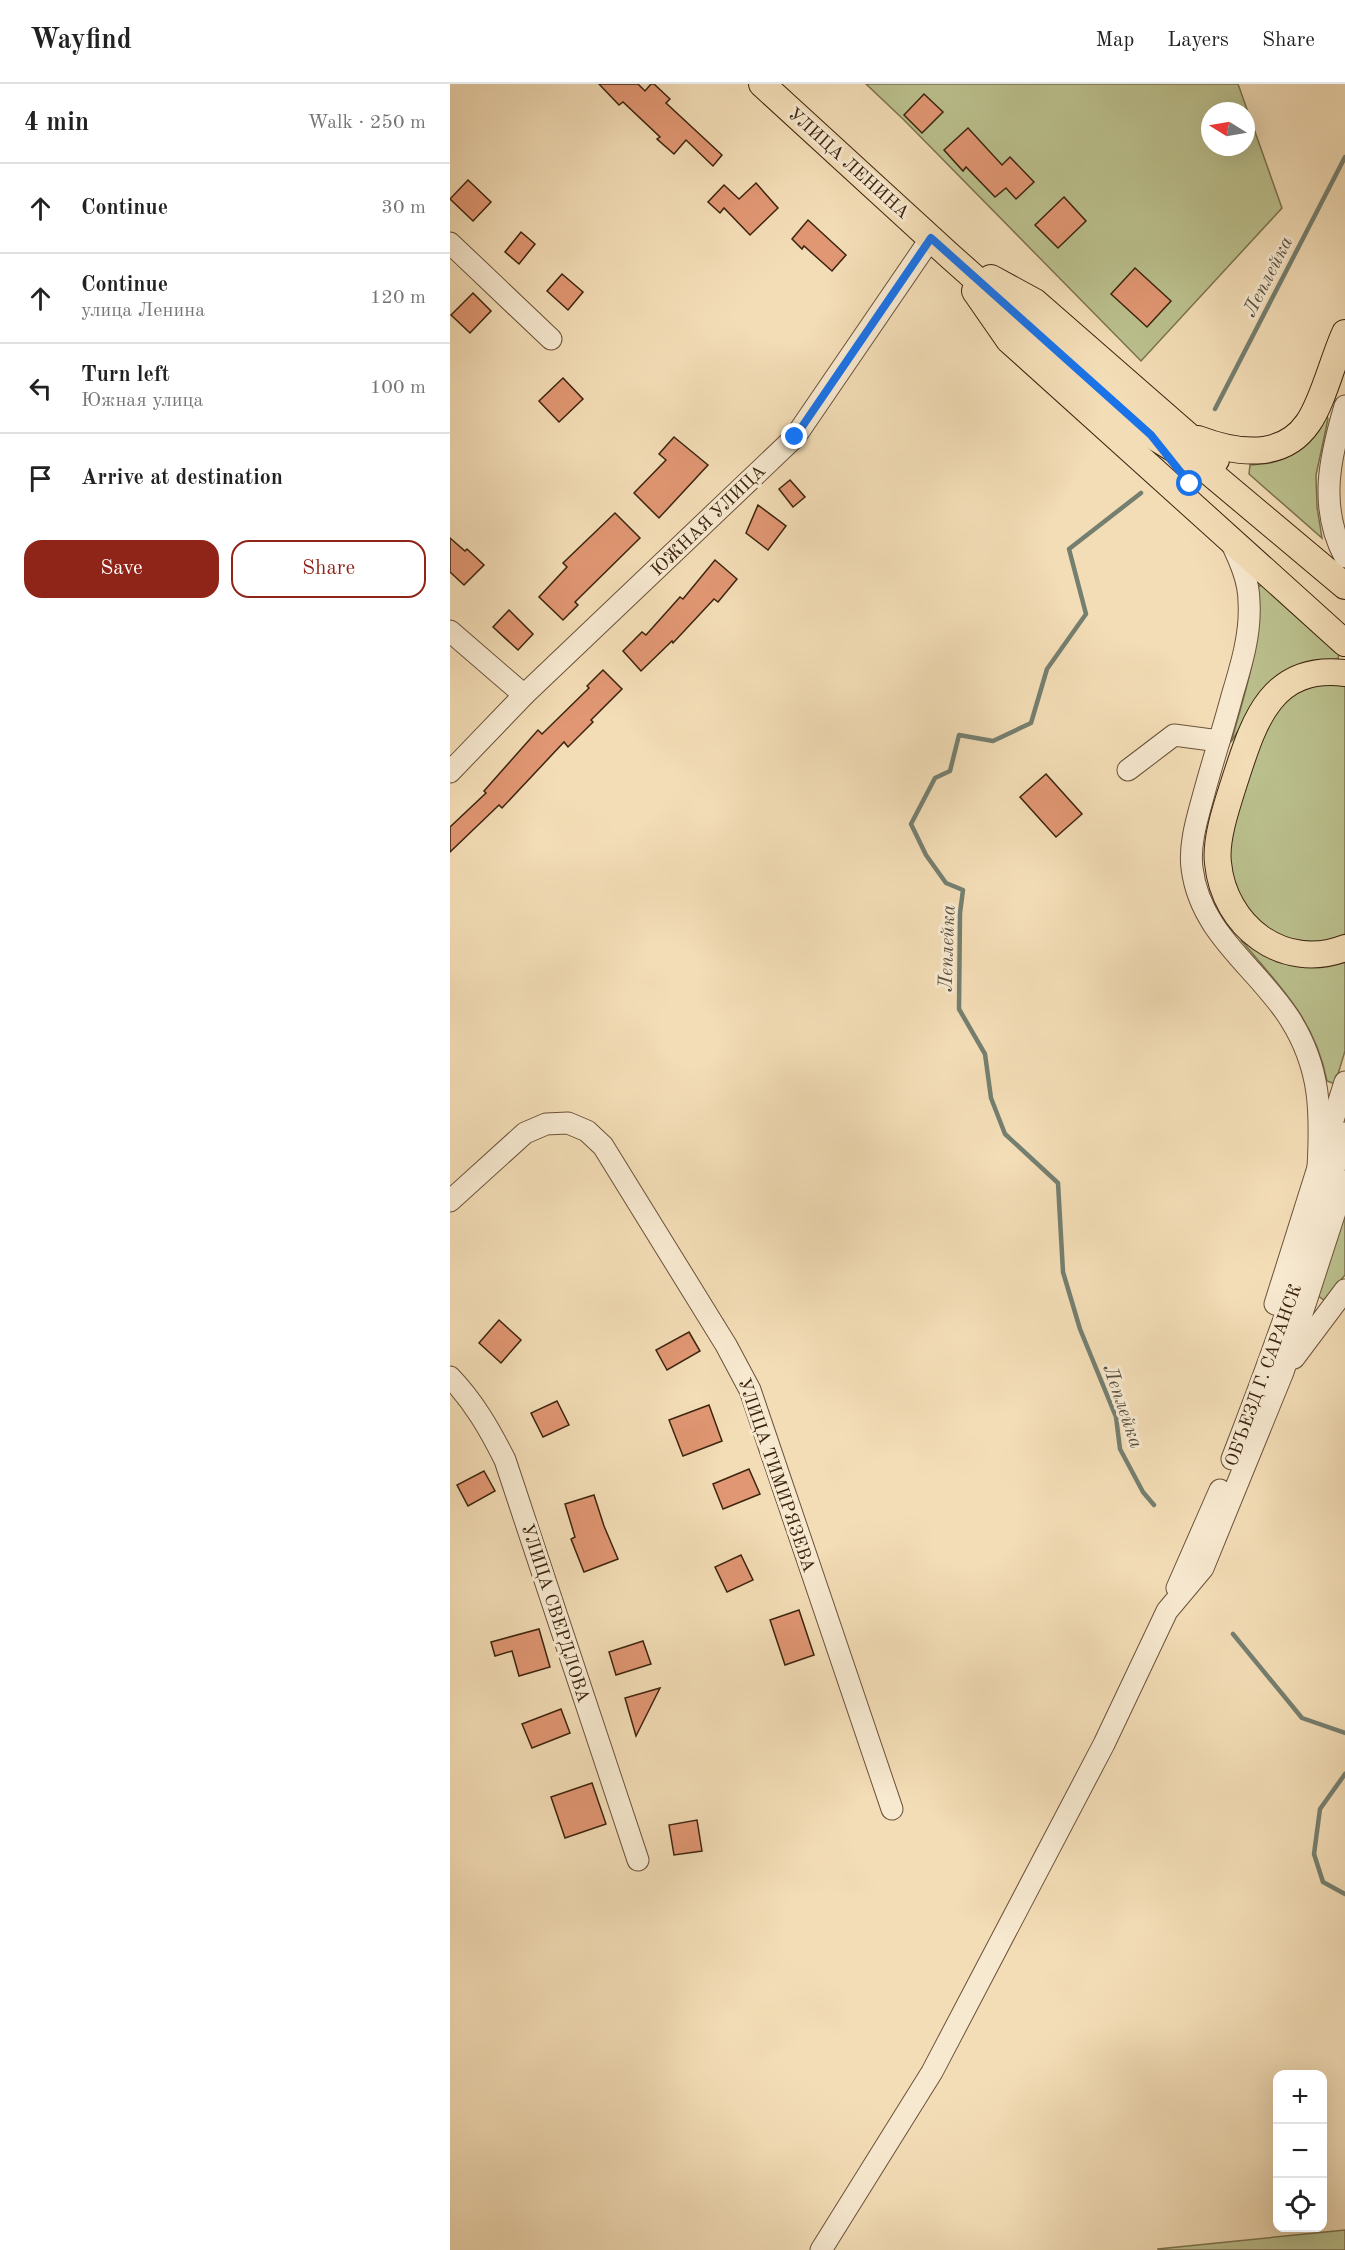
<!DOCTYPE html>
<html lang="en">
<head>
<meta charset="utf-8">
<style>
	:root { --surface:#fff; --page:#f2f2f2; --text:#222; --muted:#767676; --line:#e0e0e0; --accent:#8f2418 }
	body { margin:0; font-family:"Old Standard TT",serif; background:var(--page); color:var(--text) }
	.controls { position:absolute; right:18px; bottom:18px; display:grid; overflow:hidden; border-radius:12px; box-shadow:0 6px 24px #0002 }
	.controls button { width:54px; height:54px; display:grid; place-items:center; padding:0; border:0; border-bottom:2px solid var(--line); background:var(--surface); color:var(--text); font:30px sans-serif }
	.compass { position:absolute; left:751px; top:18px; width:54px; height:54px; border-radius:50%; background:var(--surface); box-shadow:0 6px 24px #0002; rotate:281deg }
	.stop { position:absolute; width:18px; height:18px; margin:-14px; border:4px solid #1a73e8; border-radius:50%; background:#fff }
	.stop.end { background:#1a73e8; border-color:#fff; box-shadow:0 2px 6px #0008 }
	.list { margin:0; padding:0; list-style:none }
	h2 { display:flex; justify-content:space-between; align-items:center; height:78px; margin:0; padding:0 24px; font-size:26px }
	h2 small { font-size:20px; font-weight:400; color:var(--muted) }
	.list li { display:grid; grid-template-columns:39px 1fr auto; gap:18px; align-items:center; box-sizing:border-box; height:90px; padding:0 24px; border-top:2px solid var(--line) }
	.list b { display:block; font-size:22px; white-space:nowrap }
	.list p { margin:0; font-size:20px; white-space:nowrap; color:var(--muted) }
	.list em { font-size:20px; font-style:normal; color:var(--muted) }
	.actions { display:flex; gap:12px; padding:18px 24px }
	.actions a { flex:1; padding:14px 0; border:2px solid var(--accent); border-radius:18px; text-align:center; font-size:21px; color:var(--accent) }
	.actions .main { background:var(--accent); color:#fff }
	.icon { flex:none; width:33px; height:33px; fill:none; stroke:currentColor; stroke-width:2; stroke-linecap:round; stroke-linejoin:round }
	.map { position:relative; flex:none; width:895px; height:2166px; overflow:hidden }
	header { display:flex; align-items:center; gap:36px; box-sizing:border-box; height:84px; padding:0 30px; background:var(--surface); border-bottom:2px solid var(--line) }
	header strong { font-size:28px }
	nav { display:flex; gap:33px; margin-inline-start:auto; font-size:21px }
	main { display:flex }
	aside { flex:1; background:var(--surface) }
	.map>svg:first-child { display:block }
	.green { fill:#bbc18e; stroke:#7c724e; stroke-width:1.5; fill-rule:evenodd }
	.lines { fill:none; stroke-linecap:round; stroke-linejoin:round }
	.stream { stroke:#757f70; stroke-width:4.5 }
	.building { fill:#e19773; stroke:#3c240f; stroke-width:1.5 }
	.minor-casing { stroke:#6a5239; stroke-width:23 }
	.major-casing { stroke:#3c240f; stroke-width:28 }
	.minor { stroke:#f7e9d0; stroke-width:21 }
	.major { stroke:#f3ddb6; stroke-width:26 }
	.route { stroke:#1a73e8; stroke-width:8 }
	.labels { text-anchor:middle; stroke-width:6; stroke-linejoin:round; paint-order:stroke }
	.street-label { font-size:18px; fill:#3c240f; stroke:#f7e9d0 }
	.water-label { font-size:20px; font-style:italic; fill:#585140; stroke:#f7e9d0 }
</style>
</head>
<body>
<header>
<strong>Wayfind</strong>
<nav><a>Map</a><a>Layers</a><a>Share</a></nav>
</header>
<main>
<aside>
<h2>4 min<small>Walk · 250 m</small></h2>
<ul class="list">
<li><svg class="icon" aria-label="ahead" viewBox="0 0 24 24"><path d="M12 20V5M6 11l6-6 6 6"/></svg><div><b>Continue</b></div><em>30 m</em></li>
<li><svg class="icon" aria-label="ahead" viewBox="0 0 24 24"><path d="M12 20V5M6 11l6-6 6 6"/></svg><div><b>Continue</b><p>улица Ленина</p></div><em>120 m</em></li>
<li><svg class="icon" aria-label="left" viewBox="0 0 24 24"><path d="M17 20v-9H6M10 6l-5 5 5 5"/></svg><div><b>Turn left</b><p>Южная улица</p></div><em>100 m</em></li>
<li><svg class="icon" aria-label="arrive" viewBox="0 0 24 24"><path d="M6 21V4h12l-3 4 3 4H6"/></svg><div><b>Arrive at destination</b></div></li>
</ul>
<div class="actions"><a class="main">Save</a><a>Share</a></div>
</aside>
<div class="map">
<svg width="895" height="2166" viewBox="0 0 895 2166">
	<rect width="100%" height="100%" fill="#f3ddb6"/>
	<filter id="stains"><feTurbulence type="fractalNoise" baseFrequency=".00333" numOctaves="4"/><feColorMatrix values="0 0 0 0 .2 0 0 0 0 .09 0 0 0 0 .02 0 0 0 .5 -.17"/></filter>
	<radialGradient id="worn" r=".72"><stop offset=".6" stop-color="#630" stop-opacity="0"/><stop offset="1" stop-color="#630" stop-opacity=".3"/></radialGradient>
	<g class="green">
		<path d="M416 0H788L832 124 691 277 454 36ZM760 27H796V63H760Z"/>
		<path d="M876 329 878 335 866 391 867 423 872 454 799 390 800 381C808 380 817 380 824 378 848 372 865 350 876 329Z"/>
		<path d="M816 498 890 565 888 575 864 578 806 618 781 658C796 607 812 557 808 503Z"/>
		<polygon points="870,600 895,601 895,850 879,859 833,855 797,830 778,792 781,741 810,652 833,614"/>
		<path d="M791 856 827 878 862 883 895 877V967L885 1000 877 997C865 935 829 902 791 856Z"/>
		<polygon points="895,1124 895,1191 874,1216 868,1212"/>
		<polygon points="895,2146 895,2166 708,2166 708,2165"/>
	</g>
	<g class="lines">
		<g class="stream">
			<polyline points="765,325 895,73"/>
			<polyline points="691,409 619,465 636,530 597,585 581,639 543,657 509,651 500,687 485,694 461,740 476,771 496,799 513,806 510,829 509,925 535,970 541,1014 555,1050 608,1099 613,1188 630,1245 666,1333 670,1365 693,1408 704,1421"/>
			<polyline points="783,1550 852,1634 895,1649"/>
			<polyline points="895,1690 870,1725 864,1770 873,1798 895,1810"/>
		</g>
	</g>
	<g class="building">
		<polygon points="149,0 188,0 195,7 201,0 204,0 220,15 216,19 272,71 263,82 236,56 224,70 207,55 210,53 173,18 169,21"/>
		<polygon points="474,10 493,28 472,49 454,31"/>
		<polygon points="518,44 552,81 560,73 584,98 566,115 556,104 545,113 516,83 513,87 494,66"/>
		<polygon points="18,96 41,118 23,137 0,115"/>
		<polygon points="306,99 328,124 300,151 274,124 270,129 258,118 274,101 289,115"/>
		<polygon points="614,113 636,137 608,164 585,141"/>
		<polygon points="358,136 396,171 382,187 354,162 352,165 342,155"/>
		<polygon points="71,148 85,160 69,180 55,168"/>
		<polygon points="685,184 721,217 697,243 661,210"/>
		<polygon points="112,190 133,208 118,226 97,207"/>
		<polygon points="23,209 41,227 20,249 1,231"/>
		<polygon points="113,294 133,315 109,338 89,317"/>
		<polygon points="224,353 258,381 209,434 184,409 216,376 209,370"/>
		<polygon points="340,396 355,413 343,423 329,405"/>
		<polygon points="308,421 336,442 318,466 296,449"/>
		<polygon points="165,429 190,454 125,518 128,521 113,536 89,513 117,483 113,479"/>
		<polygon points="0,454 15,467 17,465 34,481 14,501 0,488"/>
		<polygon points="265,476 287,495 268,518 264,515 223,559 222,557 191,587 173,567 192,548 196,551 230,513 233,515"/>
		<polygon points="59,526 83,550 68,566 43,543"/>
		<polygon points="153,586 172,605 141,636 143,638 118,663 114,658 52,724 49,721 0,768 0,743 36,709 34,707 88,646 92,650 139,604 137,602"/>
		<polygon points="596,690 632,730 606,753 570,713"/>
		<polygon points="49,1236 71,1256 51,1279 29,1259"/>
		<polygon points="239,1248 250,1267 217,1286 206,1266"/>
		<polygon points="107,1317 119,1341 93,1353 81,1329"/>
		<polygon points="259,1321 272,1357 233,1372 219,1336"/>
		<polygon points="299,1385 310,1410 273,1425 263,1400"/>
		<polygon points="34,1387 45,1407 18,1422 7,1401"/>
		<polygon points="144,1411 154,1442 168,1475 134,1488 121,1455 125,1453 115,1420"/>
		<polygon points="291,1471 303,1496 277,1508 265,1483"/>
		<polygon points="349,1526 364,1571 335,1581 320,1536"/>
		<polygon points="89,1545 100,1583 69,1592 62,1567 45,1572 41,1558"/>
		<polygon points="193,1557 201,1580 166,1591 159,1568"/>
		<polygon points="210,1604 186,1652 175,1614"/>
		<polygon points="111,1625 120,1649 82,1664 72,1640"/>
		<polygon points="142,1699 156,1740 115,1754 101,1713"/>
		<polygon points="247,1736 252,1767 224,1771 219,1741"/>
	</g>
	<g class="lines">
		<defs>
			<g id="minor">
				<polyline points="0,159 101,255"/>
				<path d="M895 322C880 373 868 423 895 473"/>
				<path d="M781 458C790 477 799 497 799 518 801 550 791 582 782 612 773 646 762 679 753 713 747 735 739 761 742 784 750 850 807 883 840 935 871 984 871 1028 868 1084"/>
				<polyline points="0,547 74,611"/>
				<polyline points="678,686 724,651 769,657"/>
				<polyline points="0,688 74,611 345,353 481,154"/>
				<polyline points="0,1117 75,1049 96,1040 118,1039 137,1047 153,1062 276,1261 300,1306 442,1725"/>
				<polyline points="825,1220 895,998"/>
				<polyline points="844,1274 895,1206"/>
				<path d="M0 1293C24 1318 40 1346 55 1376L188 1776"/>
				<path d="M782 1375C824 1267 862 1159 895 1049"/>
				<polyline points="727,1504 770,1406"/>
				<polyline points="371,2166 482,1988 654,1660 717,1527 753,1484 833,1288 895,1097"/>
			</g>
			<g id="major">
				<polyline points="312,0 501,173 701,351 752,382 895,502"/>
				<polyline points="541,194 585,218 766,376"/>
				<polyline points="525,207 559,256 895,559"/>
				<path d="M748 355C785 369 832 377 858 339 873 318 883 275 895 249"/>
				<path d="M895 589C819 580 803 641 784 699 777 721 765 756 768 779 774 842 833 888 895 864"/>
			</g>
		</defs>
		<use href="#minor" class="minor-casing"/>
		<use href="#major" class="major-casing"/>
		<use href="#minor" class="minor"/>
		<use href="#major" class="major"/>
	</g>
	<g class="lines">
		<polyline class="route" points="345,353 481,154 701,351 740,400"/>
	</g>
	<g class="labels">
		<g class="street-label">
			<text transform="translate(399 79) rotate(42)" y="6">УЛИЦА ЛЕНИНА</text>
			<text transform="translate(258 436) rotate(-44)" y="6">ЮЖНАЯ УЛИЦА</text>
			<text transform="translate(813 1291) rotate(-70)" y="6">ОБЪЕЗД Г. САРАНСК</text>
			<text transform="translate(327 1391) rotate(71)" y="6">УЛИЦА ТИМИРЯЗЕВА</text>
			<text transform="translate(106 1529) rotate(72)" y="6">УЛИЦА СВЕРДЛОВА</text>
		</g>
		<g class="water-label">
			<text transform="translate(817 192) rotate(-63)" y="7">Леплейка</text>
			<text transform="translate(496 864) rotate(-88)" y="7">Леплейка</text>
			<text transform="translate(674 1322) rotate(71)" y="7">Леплейка</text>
		</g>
	</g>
	<rect width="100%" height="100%" filter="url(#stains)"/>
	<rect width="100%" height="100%" fill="url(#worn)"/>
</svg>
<div class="controls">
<button>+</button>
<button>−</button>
<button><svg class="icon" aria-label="locate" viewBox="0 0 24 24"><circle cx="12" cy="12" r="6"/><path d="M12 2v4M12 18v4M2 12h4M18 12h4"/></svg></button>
</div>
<svg class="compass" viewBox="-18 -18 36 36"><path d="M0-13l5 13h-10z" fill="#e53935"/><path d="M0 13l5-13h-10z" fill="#767676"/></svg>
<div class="stop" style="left:740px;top:400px"></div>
<div class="stop end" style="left:345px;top:353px"></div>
</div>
</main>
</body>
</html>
